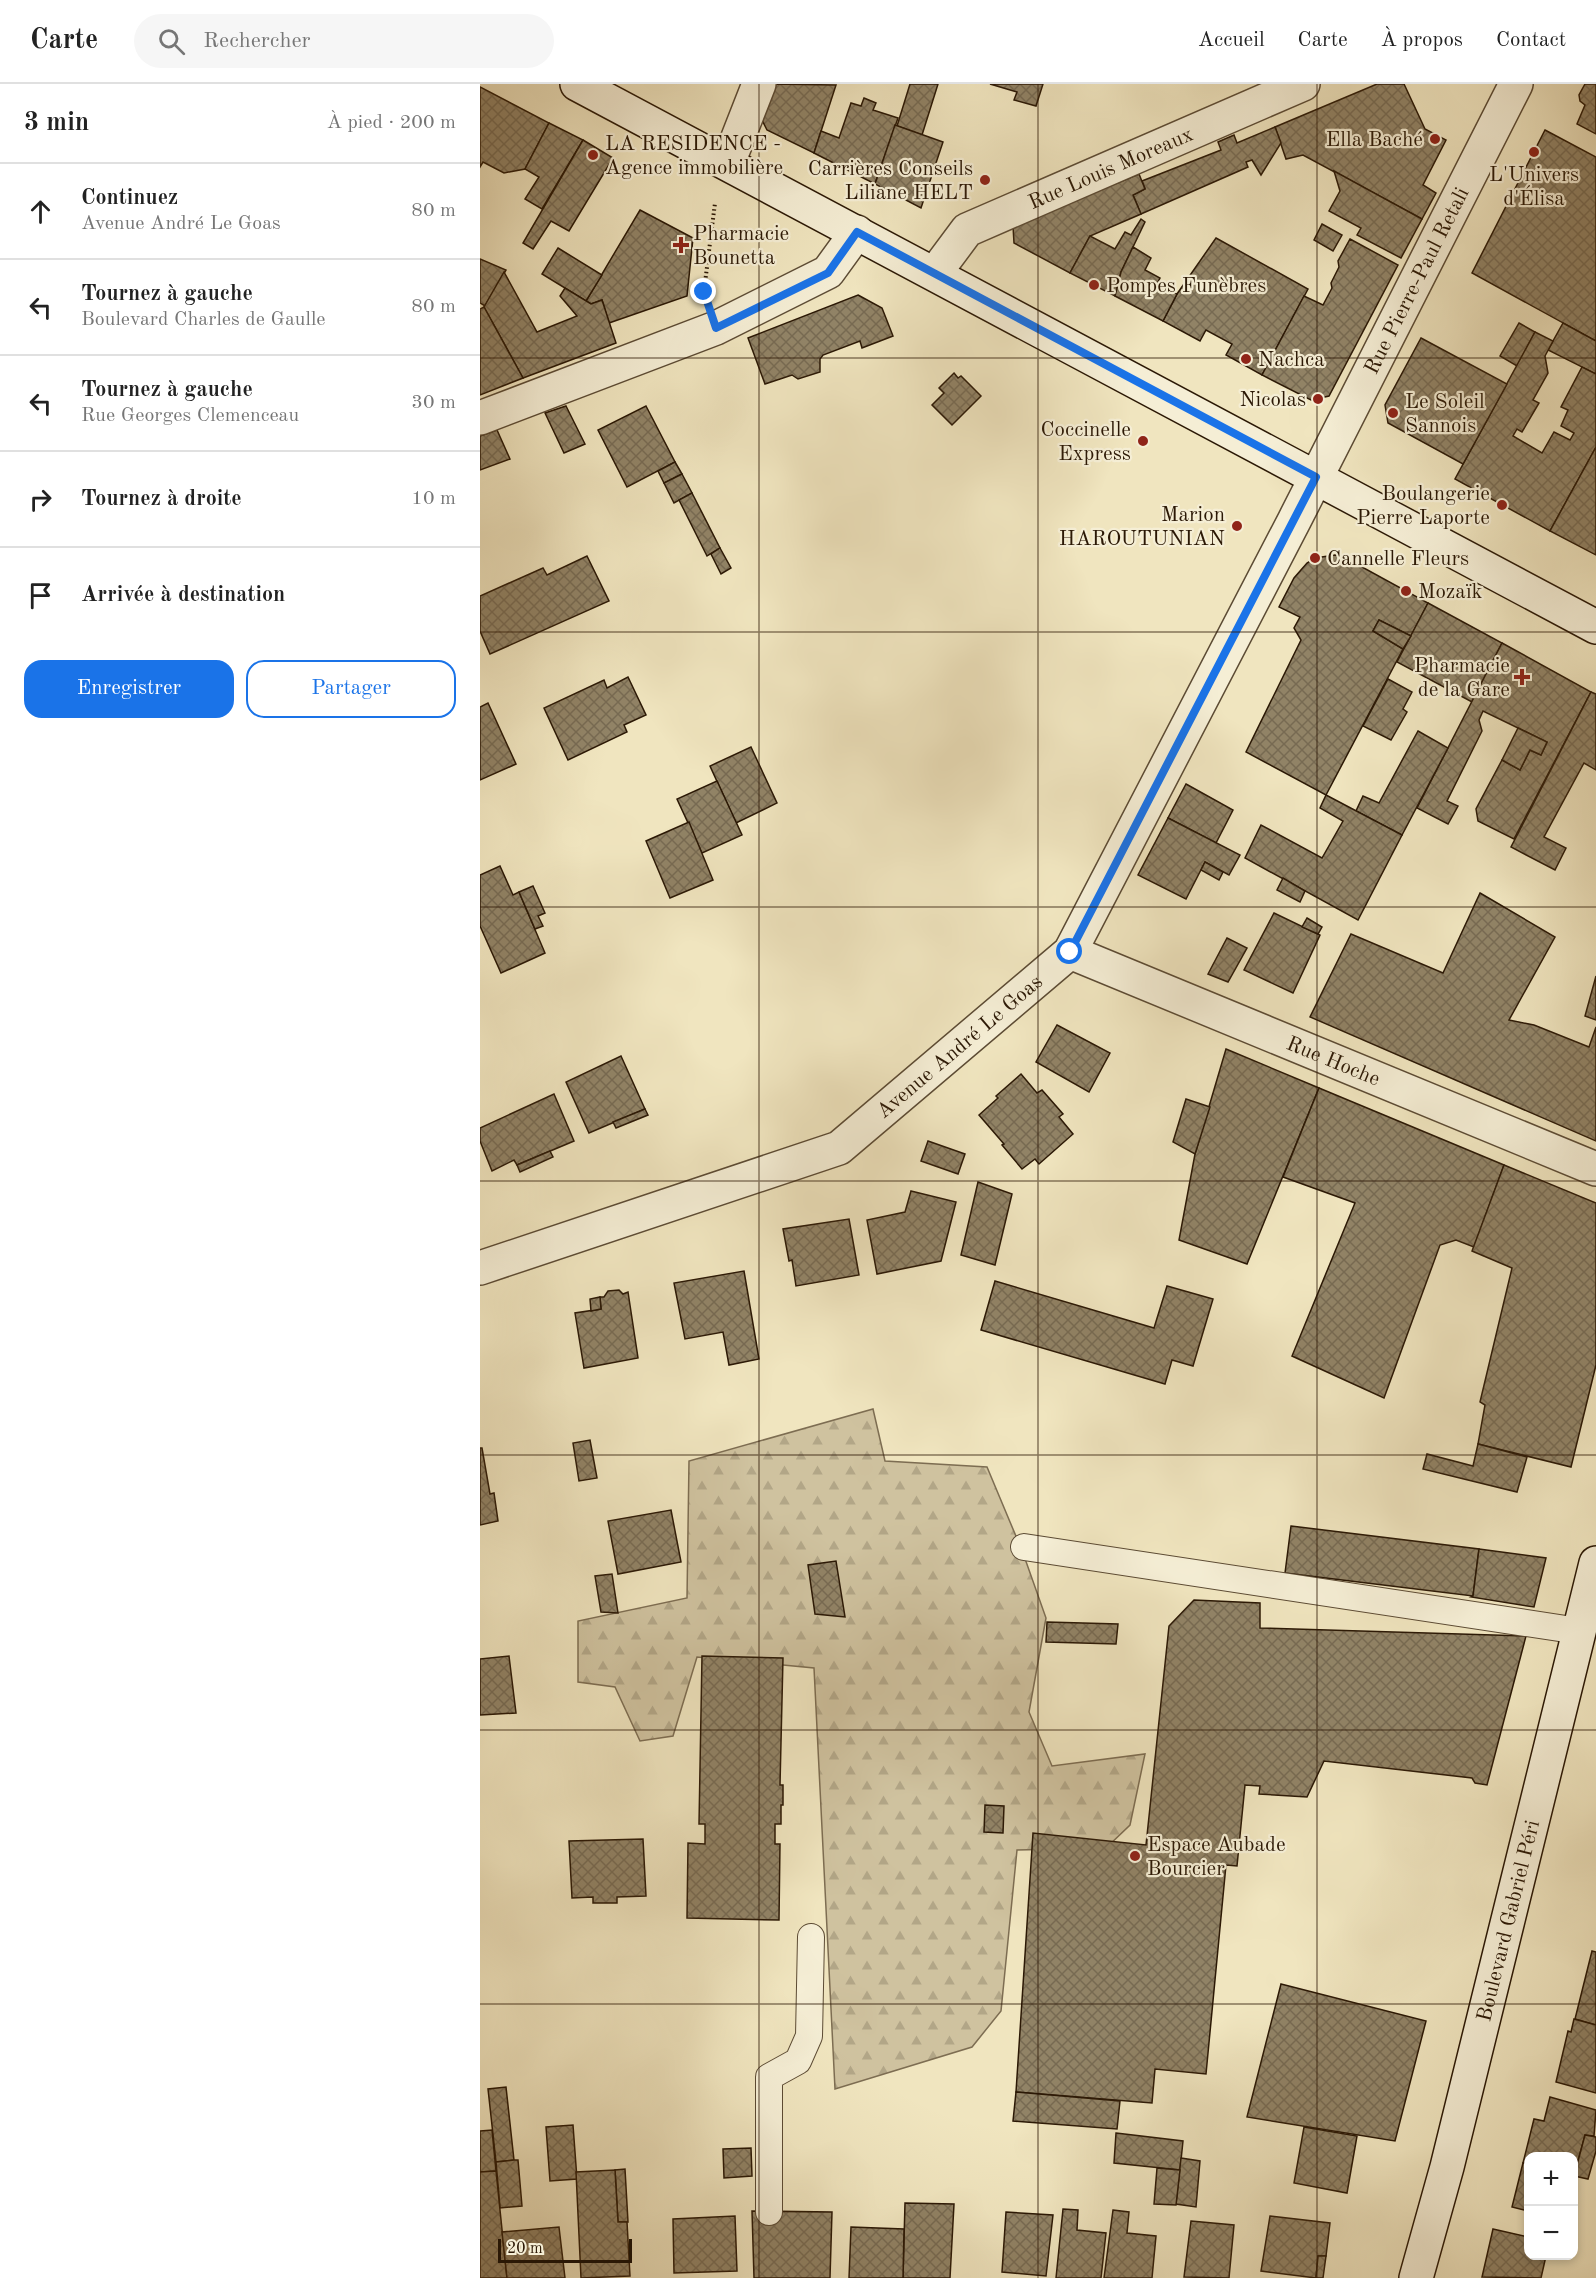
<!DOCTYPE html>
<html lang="fr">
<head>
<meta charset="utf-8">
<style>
	:root { --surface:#fff; --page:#f6f6f6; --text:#222; --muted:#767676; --line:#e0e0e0; --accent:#1a73e8 }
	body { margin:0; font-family:"Old Standard TT",serif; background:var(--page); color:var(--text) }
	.controls { position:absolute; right:18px; bottom:18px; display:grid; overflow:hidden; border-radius:12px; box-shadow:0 3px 9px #0003 }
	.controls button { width:54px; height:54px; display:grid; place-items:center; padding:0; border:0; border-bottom:2px solid var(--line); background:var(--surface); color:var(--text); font:30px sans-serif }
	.scale { position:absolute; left:18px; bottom:15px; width:134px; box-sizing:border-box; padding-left:6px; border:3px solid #2b1805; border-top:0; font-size:16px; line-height:21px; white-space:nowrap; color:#2b1805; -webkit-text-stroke:4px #f5eed5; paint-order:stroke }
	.stop { position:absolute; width:18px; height:18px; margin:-14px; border:4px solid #1a73e8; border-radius:50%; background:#fff }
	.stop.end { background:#1a73e8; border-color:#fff; box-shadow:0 2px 6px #0008 }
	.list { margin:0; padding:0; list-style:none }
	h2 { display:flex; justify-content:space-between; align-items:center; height:78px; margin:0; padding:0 24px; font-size:26px }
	h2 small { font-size:20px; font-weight:400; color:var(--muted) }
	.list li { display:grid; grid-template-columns:39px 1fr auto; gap:18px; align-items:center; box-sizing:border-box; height:96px; padding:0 24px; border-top:2px solid var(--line) }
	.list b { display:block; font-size:22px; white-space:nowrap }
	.list p { margin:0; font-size:20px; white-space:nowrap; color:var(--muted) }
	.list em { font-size:20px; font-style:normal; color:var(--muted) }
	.actions { display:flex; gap:12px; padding:18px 24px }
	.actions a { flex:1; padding:14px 0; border:2px solid var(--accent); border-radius:18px; text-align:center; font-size:21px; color:var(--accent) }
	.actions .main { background:var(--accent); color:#fff }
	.icon { flex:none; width:33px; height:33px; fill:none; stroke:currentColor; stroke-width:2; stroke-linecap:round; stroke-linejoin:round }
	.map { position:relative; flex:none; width:1116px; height:2194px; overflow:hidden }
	header { display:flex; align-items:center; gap:36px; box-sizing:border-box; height:84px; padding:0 30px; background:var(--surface); border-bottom:2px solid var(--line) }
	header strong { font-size:28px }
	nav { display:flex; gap:33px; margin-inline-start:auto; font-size:21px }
	.search { width:420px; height:54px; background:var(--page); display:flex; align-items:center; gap:15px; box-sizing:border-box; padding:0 21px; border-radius:33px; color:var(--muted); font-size:22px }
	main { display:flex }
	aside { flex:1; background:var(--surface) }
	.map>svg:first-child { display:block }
	.forest { fill:url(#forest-firs); stroke:#7d6d52; stroke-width:1.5 }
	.building { fill:url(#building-cross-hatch); stroke:#2b1805; stroke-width:1.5 }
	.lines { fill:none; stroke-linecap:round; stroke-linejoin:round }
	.service-casing { stroke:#5c4b34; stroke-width:28 }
	.minor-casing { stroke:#5c4b34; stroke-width:36 }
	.secondary-casing { stroke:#2b1805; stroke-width:36 }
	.path { stroke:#2b1805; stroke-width:4; stroke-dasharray:1.5 3; stroke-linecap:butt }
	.service { stroke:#f5eed5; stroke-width:26 }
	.minor { stroke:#f5eed5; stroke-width:33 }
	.secondary { stroke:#f5eed5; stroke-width:33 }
	.route { stroke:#1a73e8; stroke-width:8 }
	.grid { fill:none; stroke:#2b1805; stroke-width:1.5; stroke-opacity:0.55 }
	.poi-dot { fill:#8f2418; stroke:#f5eed5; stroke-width:2 }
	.labels { text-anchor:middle; stroke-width:4.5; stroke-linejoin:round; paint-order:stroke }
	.poi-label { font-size:21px; fill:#2b1805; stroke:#f5eed5; text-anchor:start }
	.street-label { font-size:21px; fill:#2b1805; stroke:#f5eed5 }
</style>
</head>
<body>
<header>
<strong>Carte</strong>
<div class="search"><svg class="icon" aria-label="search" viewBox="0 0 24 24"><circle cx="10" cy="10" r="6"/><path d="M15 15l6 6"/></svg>Rechercher</div>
<nav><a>Accueil</a><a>Carte</a><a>À propos</a><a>Contact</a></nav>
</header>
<main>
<aside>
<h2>3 min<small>À pied · 200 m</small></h2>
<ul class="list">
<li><svg class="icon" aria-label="ahead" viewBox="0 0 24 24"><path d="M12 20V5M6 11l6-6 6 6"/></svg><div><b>Continuez</b><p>Avenue André Le Goas</p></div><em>80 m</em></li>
<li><svg class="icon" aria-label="left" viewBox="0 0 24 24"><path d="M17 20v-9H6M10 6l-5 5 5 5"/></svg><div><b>Tournez à gauche</b><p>Boulevard Charles de Gaulle</p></div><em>80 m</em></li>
<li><svg class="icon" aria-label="left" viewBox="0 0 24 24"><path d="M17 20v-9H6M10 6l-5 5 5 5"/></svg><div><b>Tournez à gauche</b><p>Rue Georges Clemenceau</p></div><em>30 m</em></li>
<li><svg class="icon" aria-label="right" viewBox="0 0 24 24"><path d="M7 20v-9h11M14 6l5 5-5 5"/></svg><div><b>Tournez à droite</b></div><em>10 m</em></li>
<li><svg class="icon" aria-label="arrive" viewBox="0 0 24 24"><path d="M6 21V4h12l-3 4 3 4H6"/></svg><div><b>Arrivée à destination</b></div></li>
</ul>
<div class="actions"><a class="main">Enregistrer</a><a>Partager</a></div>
</aside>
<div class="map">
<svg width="1116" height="2194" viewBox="0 0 1116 2194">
	<defs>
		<pattern id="forest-firs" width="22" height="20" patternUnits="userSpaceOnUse" patternTransform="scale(1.5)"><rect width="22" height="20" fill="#cfc29f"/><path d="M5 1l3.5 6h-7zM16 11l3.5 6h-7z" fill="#b2a687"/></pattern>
		<pattern id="building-cross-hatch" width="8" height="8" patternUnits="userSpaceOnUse" patternTransform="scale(1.5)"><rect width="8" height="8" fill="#918366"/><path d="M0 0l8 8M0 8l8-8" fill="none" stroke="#776a52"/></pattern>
	</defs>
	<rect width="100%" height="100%" fill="#f0e5bf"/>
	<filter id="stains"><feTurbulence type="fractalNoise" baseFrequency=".00333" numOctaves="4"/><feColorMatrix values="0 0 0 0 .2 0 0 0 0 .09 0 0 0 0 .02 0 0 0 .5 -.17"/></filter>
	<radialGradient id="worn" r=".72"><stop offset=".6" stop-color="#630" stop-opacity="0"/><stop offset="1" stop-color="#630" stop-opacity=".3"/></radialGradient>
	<polygon class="forest" points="393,1325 405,1377 507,1383 543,1469 566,1534 549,1628 572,1682 665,1670 650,1741 626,1764 537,1766 521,1927 492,1963 355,2005 334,1584 217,1573 193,1652 160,1657 135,1603 98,1598 98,1537 207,1514 209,1377"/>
	<g class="building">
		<polygon points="291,0 356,1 334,69 287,46 280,32"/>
		<polygon points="430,0 458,0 442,51 417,42"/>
		<polygon points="510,0 563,0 556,22 534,16 537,8"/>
		<polygon points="897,0 924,0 945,45 966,56 943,101 956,109 942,135 823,71 806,75 795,43"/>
		<polygon points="1105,0 1116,0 1116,50 1097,40 1105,21 1100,17 1099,11"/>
		<polygon points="0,3 69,39 45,85 24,89 3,78 0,83"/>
		<polygon points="384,14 396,19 393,26 418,34 395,100 334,69 341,47 359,54 371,19 381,22"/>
		<polygon points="69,39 103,56 62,125 45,115 59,93 45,85"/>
		<polygon points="415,41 463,58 441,124 395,100"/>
		<polygon points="795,43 801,59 781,91 772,76 766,78 768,83 661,130 653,111 665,105 662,97 741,66 738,58 754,51 757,59"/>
		<polygon points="1065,46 1116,73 1116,257 992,189"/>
		<polygon points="103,56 133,74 89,147 71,137 53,165 43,159"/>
		<polygon points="854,87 942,135 921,174 877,151 881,144 849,127 860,107"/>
		<polygon points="659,90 665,105 653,111 661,130 610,152 590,189 534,159 533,142"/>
		<polygon points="160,126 213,154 207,212 129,239 122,216 111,220 106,217"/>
		<polygon points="661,135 665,138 641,188 635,212 590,189 610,152 635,165 645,148 651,151"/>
		<polygon points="842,140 862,151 853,167 834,156"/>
		<polygon points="736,154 828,205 782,291 746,271 752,260 726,246 720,257 683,237 697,210"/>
		<polygon points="870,155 918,181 849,312 831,316 782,291 824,212 843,221 852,204 851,199 859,183 858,177"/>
		<polygon points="653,163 671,174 665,186 680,194 677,200 697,210 683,237 635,212 641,188"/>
		<polygon points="78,164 122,191 106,217 62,190"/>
		<polygon points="0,175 26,186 5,222 0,219"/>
		<polygon points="24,188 57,248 97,232 80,212 85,204 111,220 122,216 136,259 43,294 4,223"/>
		<polygon points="378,211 402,224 413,252 382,264 380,257 343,271 340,275 340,288 318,295 312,291 285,300 268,254"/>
		<polygon points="4,223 43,294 0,311 0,225"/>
		<polygon points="1039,239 1055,248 1037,282 1020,272"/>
		<polygon points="1083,239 1116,257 1116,290 1068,266"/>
		<polygon points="1055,248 1073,257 1065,272 1068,289 1053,316 1059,319 1042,348 1037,345 1033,352 1062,369 1074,348 1090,356 1094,349 1081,342 1088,326 1081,323 1102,283 1116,290 1116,363 1070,447 975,395"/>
		<polygon points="941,254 1027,300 983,380 908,339 905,321"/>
		<polygon points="474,289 478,294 481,292 501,312 472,341 452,321 464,309 459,304"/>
		<polygon points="86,322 105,360 84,369 65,329"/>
		<polygon points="166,322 195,378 147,403 118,346"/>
		<polygon points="17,346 30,375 0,386 0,352"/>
		<polygon points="1116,363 1116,471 1070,447"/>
		<polygon points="195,378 202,390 184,399 178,387"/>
		<polygon points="202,390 212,409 194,419 184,399"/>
		<polygon points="212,409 240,464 227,472 199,416"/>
		<polygon points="240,464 251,484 241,490 231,470"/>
		<polygon points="855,471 862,472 948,519 931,552 899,536 893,547 923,565 846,711 766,668 821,556 814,544 820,533 799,523 814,494 827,479 835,474"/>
		<polygon points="107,472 129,517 10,570 0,547 0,512 63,484 67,491"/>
		<polygon points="948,519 1022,559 992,618 917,578"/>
		<polygon points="899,536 931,552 923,565 893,547"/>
		<polygon points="1022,559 1111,608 1034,755 998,737 996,725 1022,676 1040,686 1050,666 1061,671 1067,658 1003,627 999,636 1002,647 967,717 978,722 968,740 937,724"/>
		<polygon points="148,593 166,631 144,641 147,648 88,676 64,624 124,596 127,604"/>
		<polygon points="908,595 932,608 923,625 927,628 911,656 883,642"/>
		<polygon points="1111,608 1116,610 1116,686 1104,679 1064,753 1086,764 1075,786 1031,763"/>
		<polygon points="8,619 36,680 0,696 0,623"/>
		<polygon points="1038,644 1067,658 1061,671 1050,666 1040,686 1022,676"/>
		<polygon points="938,647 968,664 922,751 876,727 883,712 899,719"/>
		<polygon points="271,663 297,719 256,739 230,682"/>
		<polygon points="237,697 262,751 222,769 197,715"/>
		<polygon points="706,700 753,726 736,759 688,734"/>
		<polygon points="846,711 922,751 878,836 765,774 781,741 842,774 863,737 840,724"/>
		<polygon points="688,734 760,771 749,791 725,778 706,815 658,791"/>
		<polygon points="209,738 233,796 190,814 166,757"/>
		<polygon points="725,778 743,788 739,796 721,786"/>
		<polygon points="20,782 33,811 39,808 65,869 21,889 0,842 0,791"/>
		<polygon points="803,794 825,807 820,818 797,806"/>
		<polygon points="53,802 65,829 58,832 63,842 55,845 39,808"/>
		<polygon points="1000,809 1075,853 1029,936 1054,941 1109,963 1116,943 1116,1057 830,933 871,850 963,889"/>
		<polygon points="794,829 840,851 813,909 764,886"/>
		<polygon points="827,834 842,843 838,850 822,843"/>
		<polygon points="747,854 767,864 748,898 728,890"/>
		<polygon points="1116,892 1116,936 1105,932"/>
		<polygon points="577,941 630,969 609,1008 556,978"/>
		<polygon points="746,965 839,1004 767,1180 699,1156 715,1070"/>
		<polygon points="141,972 165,1025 109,1049 86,998"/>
		<polygon points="541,990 557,1009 562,1006 583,1030 579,1033 593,1050 559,1080 555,1075 542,1085 522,1061 524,1060 499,1031 518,1014 516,1012"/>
		<polygon points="839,1004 1024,1081 994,1163 976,1156 960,1161 904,1314 812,1272 875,1119 803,1093"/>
		<polygon points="74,1010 94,1057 37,1081 34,1076 12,1087 0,1057 0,1044"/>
		<polygon points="706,1015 730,1023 715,1070 693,1058"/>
		<polygon points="165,1025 168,1031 136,1044 133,1038"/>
		<polygon points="448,1057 485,1070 478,1090 441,1077"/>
		<polygon points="70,1067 73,1073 40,1088 37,1081"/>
		<polygon points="1024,1081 1116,1119 1116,1281 1091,1383 998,1360 1005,1321 1000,1318 1032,1184 992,1167"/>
		<polygon points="498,1098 532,1110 515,1181 481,1171"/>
		<polygon points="431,1107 476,1118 461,1177 397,1190 387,1136 425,1128"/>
		<polygon points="369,1135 379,1191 316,1202 312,1176 309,1177 303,1145"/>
		<polygon points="264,1187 279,1275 249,1281 243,1248 205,1255 194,1199"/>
		<polygon points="515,1197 674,1244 687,1202 733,1215 713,1282 692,1276 685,1300 501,1246"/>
		<polygon points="139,1206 143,1210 148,1208 158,1274 104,1284 95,1229 121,1225 120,1213 124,1213 128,1207"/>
		<polygon points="120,1213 121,1225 111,1227 110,1215"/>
		<polygon points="110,1356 117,1394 99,1397 93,1359"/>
		<polygon points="998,1360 1047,1373 1037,1408 943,1385 947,1370 993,1382"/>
		<polygon points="0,1364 2,1364 10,1410 14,1409 18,1437 0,1441"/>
		<polygon points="191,1426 201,1478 138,1490 128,1437"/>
		<polygon points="811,1442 999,1465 993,1512 805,1489"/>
		<polygon points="999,1465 1066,1474 1054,1523 991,1513 993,1512"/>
		<polygon points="356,1477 365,1533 335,1530 328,1481"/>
		<polygon points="132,1490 138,1529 121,1528 115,1492"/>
		<polygon points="714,1516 780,1519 780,1544 1046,1552 1007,1701 995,1699 992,1694 844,1677 827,1713 779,1710 780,1702 765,1701 757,1782 746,1781 726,1990 675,1985 672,2019 536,2008 553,1749 666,1761 689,1542"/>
		<polygon points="567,1538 638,1540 636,1560 566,1558"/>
		<polygon points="29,1572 36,1629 0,1631 0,1575"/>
		<polygon points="222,1572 303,1574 300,1701 303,1701 303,1721 301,1721 301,1740 295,1740 295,1760 300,1760 299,1836 207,1834 208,1759 225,1760 225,1740 219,1740"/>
		<polygon points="505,1721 524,1722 523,1749 504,1748"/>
		<polygon points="163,1755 166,1812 137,1813 137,1819 113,1819 113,1813 92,1814 89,1757"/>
		<polygon points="1112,1867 1116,1868 1116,1941 1095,1935"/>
		<polygon points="801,1900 946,1937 915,2057 767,2033"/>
		<polygon points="1094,1935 1116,1941 1116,2009 1076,1998 1088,1947 1091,1948"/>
		<polygon points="26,2003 34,2076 16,2078 8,2005"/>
		<polygon points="536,2008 640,2017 637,2045 533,2037"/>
		<polygon points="1070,2013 1116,2026 1114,2052 1105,2051 1094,2092 1094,2072 1048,2072 1048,2080 1043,2079 1054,2035 1064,2037"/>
		<polygon points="93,2041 97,2095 70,2097 66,2043"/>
		<polygon points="824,2043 877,2052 867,2109 814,2099"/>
		<polygon points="12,2046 16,2087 0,2088 0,2047"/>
		<polygon points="636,2049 703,2057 700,2086 634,2079"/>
		<polygon points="1105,2051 1116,2053 1116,2067 1108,2095 1094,2092"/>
		<polygon points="271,2064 272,2092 244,2094 243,2065"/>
		<polygon points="701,2074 720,2077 716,2123 696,2120"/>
		<polygon points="34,2076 38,2076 42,2122 20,2124 16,2078"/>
		<polygon points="1043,2079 1048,2080 1048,2127 1032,2123"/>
		<polygon points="677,2084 700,2086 696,2121 674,2120"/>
		<polygon points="145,2085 148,2138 138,2138 135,2086"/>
		<polygon points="135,2086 138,2138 147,2138 150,2192 101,2194 96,2088"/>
		<polygon points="16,2087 27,2194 0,2194 0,2088"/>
		<polygon points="425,2119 474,2120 470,2194 423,2194"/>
		<polygon points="583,2125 598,2126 597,2146 626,2149 621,2194 576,2194"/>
		<polygon points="633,2126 649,2128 647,2149 676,2152 672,2194 624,2194"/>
		<polygon points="272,2127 352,2128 350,2194 274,2194"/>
		<polygon points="526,2128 573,2131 566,2192 522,2188"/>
		<polygon points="255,2132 257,2187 194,2189 193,2135"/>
		<polygon points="790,2132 850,2139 846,2172 838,2172 836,2194 781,2187"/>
		<polygon points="711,2137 754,2141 749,2194 704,2193"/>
		<polygon points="79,2143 85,2194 27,2194 22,2148"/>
		<polygon points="371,2143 424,2145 423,2194 369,2194"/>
		<polygon points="1013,2145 1048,2153 1048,2172 1066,2172 1061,2194 1002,2193"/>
		<polygon points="838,2172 846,2172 843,2194 836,2194"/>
	</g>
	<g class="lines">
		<defs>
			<g id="service">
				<polyline points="544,1463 1099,1547"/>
				<polyline points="289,2128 289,1993 318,1977 329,1952 331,1853"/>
			</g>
			<g id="minor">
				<polyline points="248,79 279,0"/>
				<path id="s1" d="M455 189 487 146 823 0"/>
				<polyline points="0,334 236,244 348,188 377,148"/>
				<path id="s2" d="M590 868 1116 1085"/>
				<path id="s3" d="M0 1184 359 1064 590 868 814 437 1036 0"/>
			</g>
			<g id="secondary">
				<polyline points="97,0 1116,543"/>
				<path id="s4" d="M936 2194 967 2083 1116 1479"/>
			</g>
		</defs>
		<use href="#service" class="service-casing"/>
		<use href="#minor" class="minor-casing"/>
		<use href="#secondary" class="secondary-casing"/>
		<polyline class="path" points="224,207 235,119"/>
		<use href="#service" class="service"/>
		<use href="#minor" class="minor"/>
		<use href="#secondary" class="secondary"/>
	</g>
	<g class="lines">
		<polyline class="route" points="224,208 236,244 348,189 377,148 836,393 590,868"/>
	</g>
	<path class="grid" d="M279 0V2194M558 0V2194M837 0V2194M0 274H1116M0 548H1116M0 823H1116M0 1097H1116M0 1371H1116M0 1646H1116M0 1920H1116"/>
	<g class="poi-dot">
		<circle cx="955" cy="55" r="6"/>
		<circle cx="1054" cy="68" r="6"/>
		<circle cx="113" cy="71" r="6"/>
		<circle cx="505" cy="96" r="6"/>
		<path d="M198 152h6v6h6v6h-6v6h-6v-6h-6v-6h6z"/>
		<circle cx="614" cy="201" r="6"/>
		<circle cx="766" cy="275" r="6"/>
		<circle cx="838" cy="315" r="6"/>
		<circle cx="913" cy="329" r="6"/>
		<circle cx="663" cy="357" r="6"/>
		<circle cx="1022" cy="421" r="6"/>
		<circle cx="757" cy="442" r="6"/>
		<circle cx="835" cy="474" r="6"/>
		<circle cx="926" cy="507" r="6"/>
		<path d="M1039 584h6v6h6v6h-6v6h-6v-6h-6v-6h6z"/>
		<circle cx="655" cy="1772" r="6"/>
	</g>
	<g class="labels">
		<g class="poi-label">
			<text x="943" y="62" text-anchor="end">Ella Baché</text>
			<text x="125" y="66">LA RESIDENCE -<tspan x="125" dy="24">Agence immobilière</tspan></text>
			<text x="493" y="91" text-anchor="end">Carrières Conseils<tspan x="493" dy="24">Liliane HELT</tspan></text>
			<text x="1054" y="97" text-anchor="middle">L'Univers<tspan x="1054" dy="24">d'Élisa</tspan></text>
			<text x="213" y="156">Pharmacie<tspan x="213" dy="24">Bounetta</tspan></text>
			<text x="626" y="208">Pompes Funèbres</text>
			<text x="778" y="282">Nachca</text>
			<text x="826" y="322" text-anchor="end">Nicolas</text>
			<text x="925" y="324">Le Soleil<tspan x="925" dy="24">Sannois</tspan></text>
			<text x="651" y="352" text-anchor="end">Coccinelle<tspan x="651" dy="24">Express</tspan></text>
			<text x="1010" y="416" text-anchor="end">Boulangerie<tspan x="1010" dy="24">Pierre Laporte</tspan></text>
			<text x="745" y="437" text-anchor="end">Marion<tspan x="745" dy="24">HAROUTUNIAN</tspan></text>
			<text x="847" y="481">Cannelle Fleurs</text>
			<text x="938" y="514">Mozaïk</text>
			<text x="1030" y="588" text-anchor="end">Pharmacie<tspan x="1030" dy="24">de la Gare</tspan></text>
			<text x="667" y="1767">Espace Aubade<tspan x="667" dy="24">Bourcier</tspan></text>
		</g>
		<g class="street-label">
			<text dy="7" stroke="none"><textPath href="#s1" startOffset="210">Rue Louis Moreaux</textPath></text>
			<text dy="7" stroke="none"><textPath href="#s3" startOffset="1437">Rue Pierre-Paul Retali</textPath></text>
			<text dy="7" stroke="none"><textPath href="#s3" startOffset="536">Avenue André Le Goas</textPath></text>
			<text dy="7" stroke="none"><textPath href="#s2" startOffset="285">Rue Hoche</textPath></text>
			<text dy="7" stroke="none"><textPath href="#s4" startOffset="369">Boulevard Gabriel Péri</textPath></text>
		</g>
	</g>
	<rect width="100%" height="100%" filter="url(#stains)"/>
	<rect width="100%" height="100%" fill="url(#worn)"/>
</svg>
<div class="controls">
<button>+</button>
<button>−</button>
</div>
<div class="scale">20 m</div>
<div class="stop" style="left:590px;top:868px"></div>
<div class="stop end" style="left:224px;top:208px"></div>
</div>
</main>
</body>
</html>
